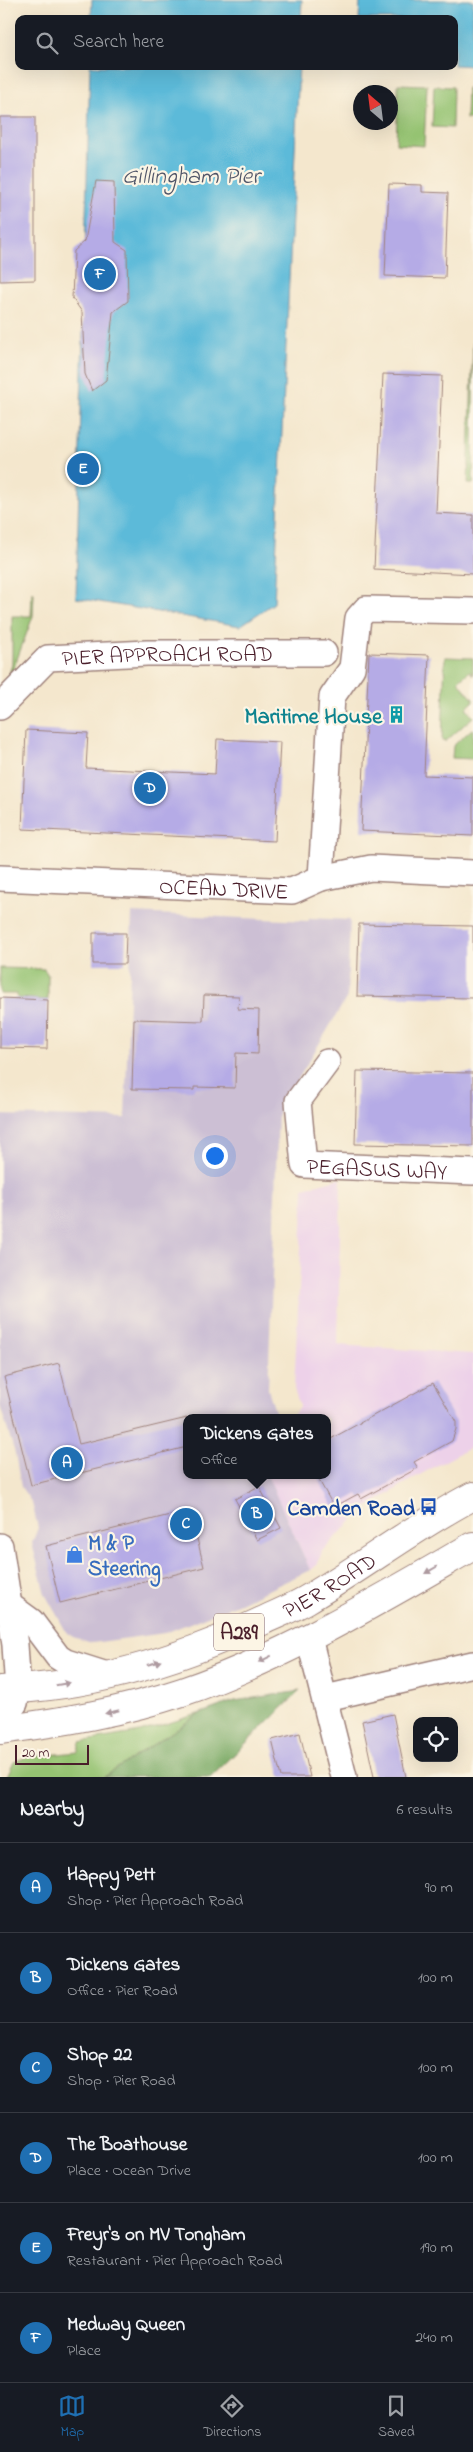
<!DOCTYPE html>
<html lang="en">
<head>
<meta charset="utf-8">
<style>
	:root { --surface:#171b24; --page:#20242c; --text:#f1f3f6; --muted:#9ea1a6; --line:#363941; --accent:#1f6fb2 }
	body { margin:0; font-family:"Indie Flower",sans-serif; background:var(--page); color:var(--text) }
	.controls { position:absolute; right:15px; bottom:15px; display:grid; overflow:hidden; border-radius:10px; box-shadow:0 5px 20px #0002 }
	.controls button { width:45px; height:45px; display:grid; place-items:center; padding:0; border:0; border-bottom:1px solid var(--line); background:var(--surface); color:var(--text); font:25px sans-serif }
	.compass { position:absolute; left:353px; top:85px; width:45px; height:45px; border-radius:50%; background:var(--surface); box-shadow:0 5px 20px #0002; rotate:332deg }
	.scale { position:absolute; left:15px; bottom:12px; width:74px; box-sizing:border-box; padding-left:5px; border:2px solid #4a1f2b; border-top:0; font-size:14px; line-height:18px; white-space:nowrap; color:#4a1f2b; -webkit-text-stroke:4px #fcf5e5; paint-order:stroke }
	.you { position:absolute; left:214px; top:1155px; width:18px; height:18px; margin:-12px; border:4px solid #fff; border-radius:50%; background:#1a73e8; box-shadow:0 0 0 8px #1a73e833 }
	.badge { display:grid; place-items:center; width:32px; height:32px; border-radius:50%; background:var(--accent); color:#fff; font-size:16px; font-weight:700 }
	.pin { position:absolute; translate:-50% -50%; border:2px solid #fff; box-shadow:0 1px 5px #0006 }
	.popup { position:absolute; left:183px; top:1414px; width:148px; height:65px; box-sizing:border-box; display:grid; place-content:center; border-radius:10px; background:var(--surface); filter:drop-shadow(0 1px 4px #0005); font-size:16px; white-space:nowrap; color:var(--muted) }
	.popup b { font-size:19px; color:var(--text) }
	.popup::after { content:''; position:absolute; left:50%; top:100%; margin-left:-10px; border:10px solid transparent; border-top-color:var(--surface) }
	.list { margin:0; padding:0; list-style:none }
	h2 { display:flex; justify-content:space-between; align-items:center; height:65px; margin:0; padding:0 20px; font-size:21px }
	h2 small { font-size:16px; font-weight:400; color:var(--muted) }
	.list li { display:grid; grid-template-columns:32px 1fr auto; gap:15px; align-items:center; box-sizing:border-box; height:90px; padding:0 20px; border-top:1px solid var(--line) }
	.list b { display:block; font-size:19px; white-space:nowrap }
	.list p { margin:0; font-size:16px; white-space:nowrap; color:var(--muted) }
	.list em { font-size:16px; font-style:normal; color:var(--muted) }
	.icon { flex:none; width:28px; height:28px; fill:none; stroke:currentColor; stroke-width:2; stroke-linecap:round; stroke-linejoin:round }
	.map { position:relative; flex:none; width:473px; height:1777px; overflow:hidden }
	.search { position:absolute; background:var(--surface); box-shadow:0 5px 20px #0002; left:15px; right:15px; top:15px; height:55px; display:flex; align-items:center; gap:12px; box-sizing:border-box; padding:0 18px; border-radius:10px; color:var(--muted); font-size:19px }
	.sheet { height:605px; background:var(--surface) }
	nav { display:flex; justify-content:space-around; align-items:center; box-sizing:border-box; height:70px; border-top:1px solid var(--line); background:var(--surface); font-size:14px; color:var(--muted) }
	nav a { display:grid; justify-items:center; gap:2px }
	nav .on { color:var(--accent) }
	.map>svg:first-child { display:block }
	.built { fill:#edd1e9 }
	.industrial { fill:#ccbfd4 }
	.green { fill:#95c372; stroke:#70714e }
	.forest { fill:#78a964; stroke:#616448 }
	.water { fill:#5bbad9; stroke:#526c82 }
	.building { fill:#b5abe6 }
	.lines { fill:none; stroke-linecap:round; stroke-linejoin:round }
	.street-casing { stroke:#9f837c; stroke-width:28 }
	.primary-casing { stroke:#9f837c; stroke-width:30 }
	.street { stroke:#fff; stroke-width:25 }
	.primary { stroke:#fff; stroke-width:28 }
	.oneway { fill:#ae9aa0 }
	.labels { text-anchor:middle; stroke-width:4.5; stroke-linejoin:round; paint-order:stroke }
	.shield { fill:#fcf5e5; stroke:#7f5f63; stroke-width:1 }
	.shield-label { font-size:21px; font-weight:bold; fill:#4a1f2b }
	.street-label { font-size:22px; fill:#4a1f2b; stroke:#fcf5e5 }
	.culture-label { font-size:22px; font-weight:bold; fill:#0d838f; stroke:#fcf5e5; text-anchor:end }
	.transit-label { font-size:22px; font-weight:bold; fill:#164399; stroke:#fcf5e5; text-anchor:end }
	.shop-label { font-size:22px; font-weight:bold; fill:#366cbe; stroke:#fcf5e5; text-anchor:start }
	.water-label { font-size:24px; font-style:italic; fill:#505568; stroke:#fcf5e5 }
</style>
</head>
<body>
<div class="map">
<svg width="473" height="1777" viewBox="0 0 473 1777">
	<rect width="100%" height="100%" fill="#fcf5e5"/>
	<filter id="ink" filterUnits="userSpaceOnUse"><feTurbulence type="fractalNoise" baseFrequency=".02" numOctaves="2"/><feDisplacementMap in="SourceGraphic" scale="10" xChannelSelector="R" yChannelSelector="G"/><feConvolveMatrix kernelMatrix="1 2 1 2 8 2 1 2 1" color-interpolation-filters="sRGB"/></filter>
	<filter id="wash" filterUnits="userSpaceOnUse"><feTurbulence type="fractalNoise" baseFrequency=".0096" numOctaves="4" result="noise"/><feDisplacementMap in="SourceGraphic" scale="20" xChannelSelector="R" yChannelSelector="G"/><feGaussianBlur stdDeviation="1.12" result="paint"/><feColorMatrix in="noise" values="0 0 0 0 0 0 0 0 0 0 0 0 0 0 0 0 0 1.4 0 .05"/><feComposite in="paint" operator="in"/></filter>
	<g filter="url(#wash)">
		<rect width="100%" height="100%" fill="#f4e7cd"/>
		<polygon class="built" points="341,1178 338,1345 473,1354 473,1446 414,1478 363,1510 322,1551 317,1565 310,1570 267,1475 327,1475 327,1418 291,1418 300,1406 294,1389 304,1188"/>
		<polygon class="industrial" points="132,913 308,921 310,918 350,920 347,997 278,1113 268,1389 277,1418 187,1418 187,1475 267,1475 310,1570 240,1603 165,1633 92,1643 73,1637 67,1633 45,1594 32,1543 38,1528 32,1503 21,1487 15,1453 0,1406 0,1115 125,1118"/>
		<g class="green">
			<polygon points="398,84 427,85 424,146 396,144"/>
			<polygon points="434,86 453,87 452,128 432,127"/>
			<polygon points="467,88 473,88 473,119 466,119"/>
			<polygon points="473,342 473,484 468,484"/>
			<polygon points="32,592 34,593 33,616 13,670 9,675 12,664 12,616 31,616"/>
			<polygon points="445,657 473,658 473,675 470,671 458,681 473,699 473,702 466,708 473,717 446,741 442,741"/>
			<polygon points="473,728 473,759 452,758 453,746"/>
			<polygon points="0,968 44,969 48,975 48,1000 17,998 17,994 0,994"/>
			<polygon points="201,1713 104,1777 7,1777 14,1762 27,1757 78,1752 80,1742 140,1732"/>
		</g>
		<polygon class="forest" points="300,1691 211,1777 104,1777 201,1713 234,1701"/>
		<g class="water">
			<polygon points="92,0 302,0 301,19 91,19"/>
			<polygon points="360,0 473,0 473,66 454,65 454,19 359,19"/>
			<polygon points="90,66 299,66 274,603 240,626 76,598"/>
		</g>
		<g id="blocks">
			<g class="building">
				<polygon points="0,117 35,117 35,280 0,281"/>
				<polygon points="96,181 114,182 115,242 127,250 128,301 113,312 106,380 92,391 85,374 82,312 72,298 74,251 85,241"/>
				<polygon points="389,184 422,185 422,192 448,193 445,278 385,276"/>
				<polygon points="383,374 442,376 436,513 473,515 473,574 374,569"/>
				<polygon points="369,653 429,655 424,775 473,777 473,836 361,831"/>
				<polygon points="26,730 88,733 86,768 215,774 217,739 280,742 275,841 22,829"/>
				<polygon points="359,924 473,926 473,998 357,996"/>
				<polygon points="93,933 126,933 125,964 93,964"/>
				<polygon points="204,995 239,996 238,1009 259,1010 258,1054 236,1053 235,1088 194,1087 194,1090 132,1089 134,1019 203,1021"/>
				<polygon points="0,998 48,1000 47,1049 0,1048"/>
				<polygon points="357,1071 473,1073 473,1146 355,1144"/>
				<polygon points="59,1363 79,1444 187,1418 187,1447 31,1485 4,1377"/>
				<polygon points="433,1383 456,1422 456,1429 452,1441 414,1462 418,1468 361,1499 358,1494 334,1507 316,1475 327,1475 327,1441"/>
				<polygon points="259,1486 281,1528 257,1540 235,1499"/>
				<polygon points="190,1510 204,1567 60,1603 46,1546"/>
				<polygon points="393,1714 406,1777 374,1777 362,1721"/>
				<polygon points="300,1733 310,1777 281,1777 272,1740"/>
			</g>
		</g>
	</g>
	<g filter="url(#ink)">
		<use href="#blocks" fill-opacity="0" stroke="#9f837c" stroke-width="1"/>
		<g class="lines">
			<defs>
				<g id="street">
					<path id="s1" d="M0 707 48 658 147 653H324"/>
					<path id="s2" d="M0 878 292 891 321 878 371 868 473 873"/>
					<polyline points="321,878 332,697 352,668 358,618 366,609 473,611"/>
					<path id="s3" d="M327 1062 298 1101 304 1165 473 1172"/>
					<polyline points="0,1546 15,1645 18,1690 15,1703 0,1722"/>
					<polyline points="9,1605 31,1621 58,1657 66,1662 107,1675"/>
					<polyline points="309,1638 344,1777"/>
					<polyline points="326,1698 473,1664"/>
				</g>
				<g id="primary">
					<path id="s4" d="M0 1690C91 1687 180 1660 262 1621 277 1614 292 1608 306 1600 363 1567 415 1526 473 1496"/>
					<path d="M0 1730C62 1722 122 1712 182 1692 285 1657 379 1600 473 1546"/>
				</g>
			</defs>
			<use href="#street" class="street-casing"/>
			<use href="#primary" class="primary-casing"/>
			<use href="#street" class="street"/>
			<use href="#primary" class="primary"/>
		</g>
		<defs><path id="oneway-solid" d="M-6-.8H1V-3.2L6.5 0L1 3.2V.8H-6Z" transform="scale(1.25)"/></defs>
		<g class="oneway">
			<use href="#oneway-solid" transform="translate(431 1570) rotate(150)"/>
			<use href="#oneway-solid" transform="translate(265 1659) rotate(154)"/>
			<use href="#oneway-solid" transform="translate(154 1663) rotate(-16)"/>
			<use href="#oneway-solid" transform="translate(63 1684) rotate(-10)"/>
			<use href="#oneway-solid" transform="translate(112 1712) rotate(167)"/>
		</g>
	</g>
	<defs>
		<symbol id="building-bare" viewBox="-9 -9 18 18"><path d="M-4-6H4V6H1V3H-1V6H-4ZM-2.5-4.3h1.7v1.8h-1.7ZM.8-4.3h1.7v1.8H.8ZM-2.5-1h1.7V.8h-1.7ZM.8-1h1.7V.8H.8Z" fill="#0f9aa8" stroke="#fcf5e5" stroke-width="2.5" paint-order="stroke"/></symbol>
		<symbol id="bus-bare" viewBox="-9 -9 18 18"><path d="M-5-6H5V4H4V6H2V4H-2V6H-4V4H-5ZM-3.5-4V0h7V-4ZM-3.5 1.2v1.5H-2V1.2ZM2 1.2v1.5H3.5V1.2Z" fill="#1a4fb4" stroke="#fcf5e5" stroke-width="2.5" paint-order="stroke"/></symbol>
		<symbol id="shop-bare" viewBox="-9 -9 18 18"><path d="M-5-2.5h2.3a2.7 3.5 0 0 1 5.4 0H5L5.5 6h-11ZM-1.5-2.5h3a1.5 2.3 0 0 0-3 0Z" fill="#3f7fe0" stroke="#fcf5e5" stroke-width="2.5" paint-order="stroke"/></symbol>
	</defs>
	<g fill-rule="evenodd">
		<use href="#building-bare" x="384" y="702" width="25" height="25"/>
		<use href="#bus-bare" x="416" y="1494" width="25" height="25"/>
		<use href="#shop-bare" x="62" y="1542" width="25" height="25"/>
	</g>
	<g class="labels">
		<rect class="shield" x="214" y="1613.5" width="50" height="37" rx="4"/>
		<g class="shield-label">
			<text x="239" y="1639">A289</text>
		</g>
		<g class="street-label">
			<text dy="8" stroke="none"><textPath href="#s1" startOffset="188">PIER APPROACH ROAD</textPath></text>
			<text dy="8" stroke="none"><textPath href="#s2" startOffset="224">OCEAN DRIVE</textPath></text>
			<text dy="8" stroke="none"><textPath href="#s3" startOffset="186">PEGASUS WAY</textPath></text>
			<text dy="8" stroke="none"><textPath href="#s4" startOffset="349">PIER ROAD</textPath></text>
		</g>
		<g class="culture-label">
			<text x="382" y="723">Maritime House</text>
		</g>
		<g class="transit-label">
			<text x="415" y="1515">Camden Road</text>
		</g>
		<g class="shop-label">
			<text x="88" y="1550">M &amp; P<tspan x="88" dy="25">Steering</tspan></text>
		</g>
		<g class="water-label">
			<text x="191" y="183">Gillingham Pier</text>
		</g>
	</g>
</svg>
<div class="controls">
<button><svg class="icon" aria-label="locate" viewBox="0 0 24 24"><circle cx="12" cy="12" r="6"/><path d="M12 2v4M12 18v4M2 12h4M18 12h4"/></svg></button>
</div>
<svg class="compass" viewBox="-18 -18 36 36"><path d="M0-13l5 13h-10z" fill="#e53935"/><path d="M0 13l5-13h-10z" fill="#9ea1a6"/></svg>
<div class="scale">20 m</div>
<div class="you"></div>
<div class="pin badge" style="left:67px;top:1463px">A</div>
<div class="pin badge" style="left:257px;top:1514px">B</div>
<div class="popup"><b>Dickens Gates</b>Office</div>
<div class="pin badge" style="left:186px;top:1524px">C</div>
<div class="pin badge" style="left:150px;top:788px">D</div>
<div class="pin badge" style="left:83px;top:469px">E</div>
<div class="pin badge" style="left:100px;top:274px">F</div>
<div class="search"><svg class="icon" aria-label="search" viewBox="0 0 24 24"><circle cx="10" cy="10" r="6"/><path d="M15 15l6 6"/></svg>Search here</div>
</div>
<section class="sheet">
<h2>Nearby<small>6 results</small></h2>
<ul class="list">
<li><span class="badge">A</span><div><b>Happy Pett</b><p>Shop · Pier Approach Road</p></div><em>90 m</em></li>
<li><span class="badge">B</span><div><b>Dickens Gates</b><p>Office · Pier Road</p></div><em>100 m</em></li>
<li><span class="badge">C</span><div><b>Shop 22</b><p>Shop · Pier Road</p></div><em>100 m</em></li>
<li><span class="badge">D</span><div><b>The Boathouse</b><p>Place · Ocean Drive</p></div><em>100 m</em></li>
<li><span class="badge">E</span><div><b>Freyr's on MV Tongham</b><p>Restaurant · Pier Approach Road</p></div><em>190 m</em></li>
<li><span class="badge">F</span><div><b>Medway Queen</b><p>Place</p></div><em>240 m</em></li>
</ul>
</section>
<nav>
<a class="on"><svg class="icon" aria-label="map" viewBox="0 0 24 24"><path d="M3 6l6-2 6 2 6-2v14l-6 2-6-2-6 2zM9 4v14M15 6v14"/></svg>Map</a>
<a><svg class="icon" aria-label="directions" viewBox="0 0 24 24"><path d="M12 3l9 9-9 9-9-9zM9 14v-3h6M13 9l2 2-2 2"/></svg>Directions</a>
<a><svg class="icon" aria-label="saved" viewBox="0 0 24 24"><path d="M7 4h10v16l-5-4-5 4z"/></svg>Saved</a>
</nav>
</body>
</html>
